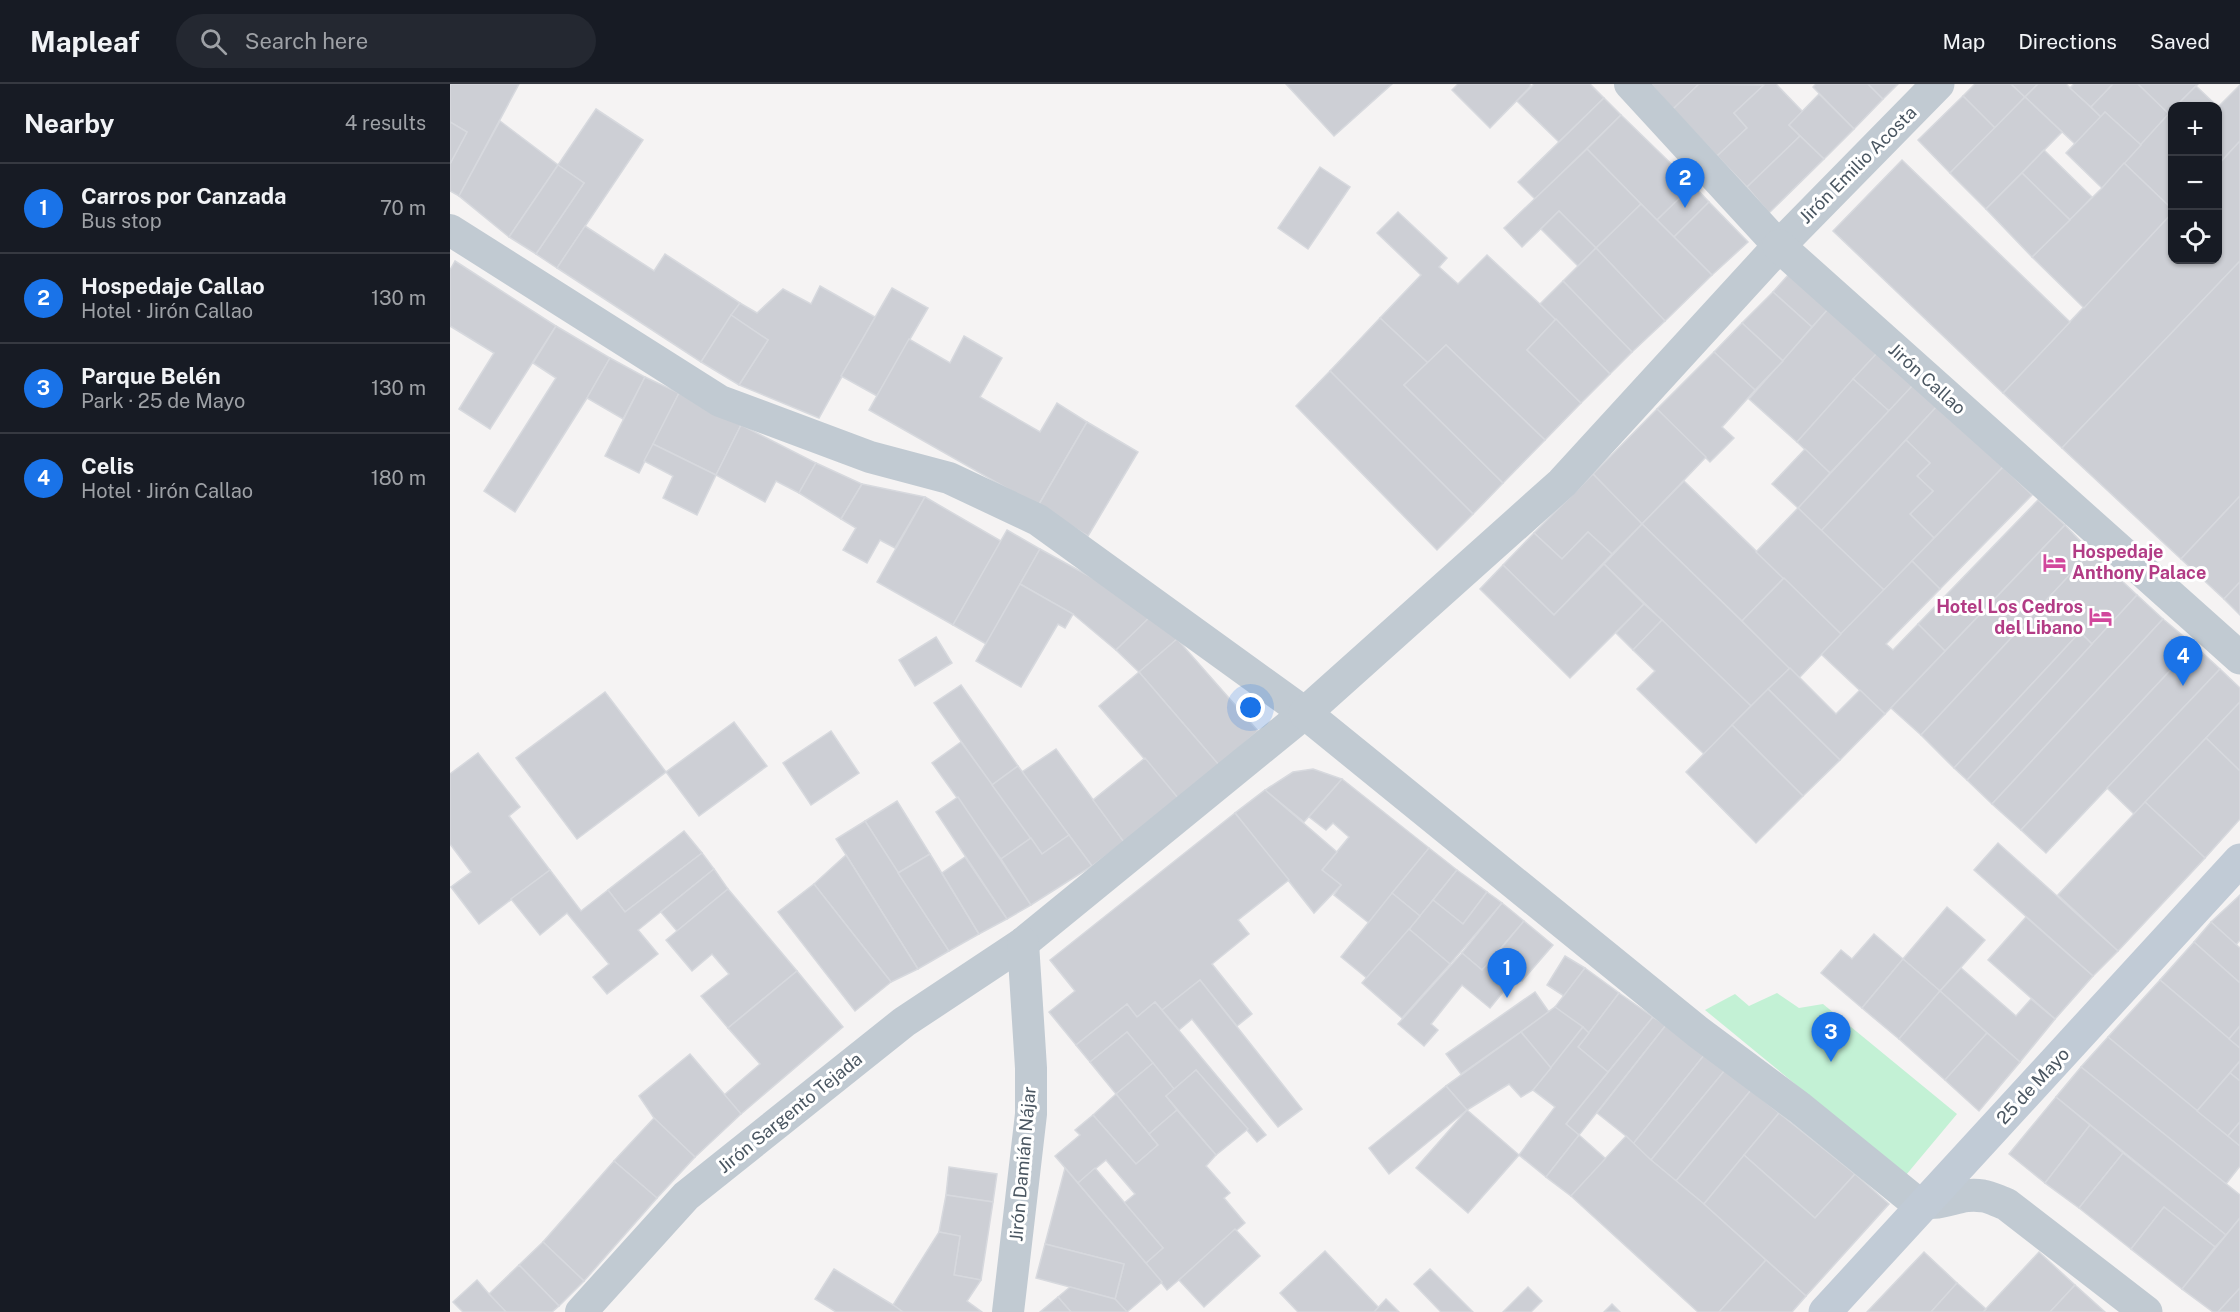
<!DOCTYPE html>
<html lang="en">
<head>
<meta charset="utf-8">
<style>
	:root { --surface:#171b24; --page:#242831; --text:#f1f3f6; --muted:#9ea1a6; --line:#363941; --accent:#1a73e8 }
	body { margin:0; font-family:"Public Sans",sans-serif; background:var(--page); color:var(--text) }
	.controls { position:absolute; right:18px; top:18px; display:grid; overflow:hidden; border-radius:12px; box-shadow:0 2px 4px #0004 }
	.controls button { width:54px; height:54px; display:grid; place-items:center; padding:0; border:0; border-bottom:2px solid var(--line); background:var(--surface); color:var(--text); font:30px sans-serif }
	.you { position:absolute; left:801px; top:624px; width:21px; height:21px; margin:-15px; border:4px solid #fff; border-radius:50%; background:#1a73e8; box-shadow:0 0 0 9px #1a73e833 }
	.badge { display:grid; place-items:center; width:39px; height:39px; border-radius:50%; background:var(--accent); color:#fff; font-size:20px; font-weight:700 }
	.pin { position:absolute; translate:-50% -50px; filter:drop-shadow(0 2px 3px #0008) }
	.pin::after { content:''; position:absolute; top:32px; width:21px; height:18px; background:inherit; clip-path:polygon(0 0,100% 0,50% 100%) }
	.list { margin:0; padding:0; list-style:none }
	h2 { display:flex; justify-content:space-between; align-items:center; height:78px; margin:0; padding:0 24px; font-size:26px }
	h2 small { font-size:20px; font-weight:400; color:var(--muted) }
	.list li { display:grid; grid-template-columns:39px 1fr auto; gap:18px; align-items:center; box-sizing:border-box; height:90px; padding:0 24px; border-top:2px solid var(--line) }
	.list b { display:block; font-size:22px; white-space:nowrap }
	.list p { margin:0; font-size:20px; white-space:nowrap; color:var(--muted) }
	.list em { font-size:20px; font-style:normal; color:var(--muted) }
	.icon { flex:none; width:33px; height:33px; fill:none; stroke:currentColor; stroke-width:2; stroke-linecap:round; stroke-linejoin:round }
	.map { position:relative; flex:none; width:1790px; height:1228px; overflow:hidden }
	header { display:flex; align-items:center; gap:36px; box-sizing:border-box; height:84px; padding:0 30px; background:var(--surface); border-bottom:2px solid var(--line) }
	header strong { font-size:28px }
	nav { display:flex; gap:33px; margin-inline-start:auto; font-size:21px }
	.search { width:420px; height:54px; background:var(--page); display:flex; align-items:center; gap:15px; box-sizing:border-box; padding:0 21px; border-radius:33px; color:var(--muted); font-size:22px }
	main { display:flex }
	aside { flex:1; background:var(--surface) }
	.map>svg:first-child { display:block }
	.green { fill:#c3f1d5 }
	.building { fill:#cdcfd5; stroke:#d7d9de; stroke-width:1.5 }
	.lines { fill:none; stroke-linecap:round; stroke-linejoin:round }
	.minor { stroke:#c1cad2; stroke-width:32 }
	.tertiary { stroke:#c1cad2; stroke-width:33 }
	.secondary { stroke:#c1cbd6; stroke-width:33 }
	.labels { text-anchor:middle; stroke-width:6; stroke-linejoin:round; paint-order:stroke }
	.street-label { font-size:18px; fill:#4a5661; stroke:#fff }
	.hotel-label { font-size:18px; font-weight:bold; fill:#b23c85; stroke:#fff; text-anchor:start }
</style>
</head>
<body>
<header>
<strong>Mapleaf</strong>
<div class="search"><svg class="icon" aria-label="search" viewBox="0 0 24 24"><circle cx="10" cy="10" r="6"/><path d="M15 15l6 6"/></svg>Search here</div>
<nav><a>Map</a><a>Directions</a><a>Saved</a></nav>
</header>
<main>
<aside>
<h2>Nearby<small>4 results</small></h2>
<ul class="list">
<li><span class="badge">1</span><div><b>Carros por Canzada</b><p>Bus stop</p></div><em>70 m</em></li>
<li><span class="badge">2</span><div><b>Hospedaje Callao</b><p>Hotel · Jirón Callao</p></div><em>130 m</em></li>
<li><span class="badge">3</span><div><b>Parque Belén</b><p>Park · 25 de Mayo</p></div><em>130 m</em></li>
<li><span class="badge">4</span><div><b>Celis</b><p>Hotel · Jirón Callao</p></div><em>180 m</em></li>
</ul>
</aside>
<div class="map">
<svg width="1790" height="1228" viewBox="0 0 1790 1228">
	<rect width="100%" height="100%" fill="#f5f3f3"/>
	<polygon class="green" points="1327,909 1349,924 1373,920 1507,1030 1456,1091 1255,926 1285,910 1299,922"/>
	<g class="building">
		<polygon points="0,0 69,0 9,112 0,107 0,80 17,48 0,38"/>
		<polygon points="836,0 942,0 884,52"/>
		<polygon points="1008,0 1079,0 1081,2 1040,44 1002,6"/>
		<polygon points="1084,0 1140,0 1154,14 1109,58 1067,17"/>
		<polygon points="1201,0 1249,0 1223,25"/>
		<polygon points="1249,0 1314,1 1284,29 1297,44 1267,72 1223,25"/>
		<polygon points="1315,0 1326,0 1353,28 1339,41 1350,52 1297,103 1267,72 1297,44 1284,29"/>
		<polygon points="1366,0 1418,0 1433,15 1404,45 1363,3"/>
		<polygon points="1418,0 1448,0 1433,15"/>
		<polygon points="1525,0 1561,0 1575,13 1545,44 1513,12"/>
		<polygon points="1561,0 1588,0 1575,13"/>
		<polygon points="1588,0 1616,0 1651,33 1625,60 1575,13"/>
		<polygon points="1624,0 1663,0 1641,23 1620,4"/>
		<polygon points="1663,0 1688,0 1719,30 1691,61 1655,28 1651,33 1641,23"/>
		<polygon points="1688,0 1748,0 1726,22 1722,22 1722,26 1719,30"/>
		<polygon points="1790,1 1790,57 1768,81 1768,23"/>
		<polygon points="1746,2 1767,22 1726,22"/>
		<polygon points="1369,10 1404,45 1374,75 1339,41"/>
		<polygon points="1513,12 1545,44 1500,89 1468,56"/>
		<polygon points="1575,13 1612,48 1536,125 1500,89"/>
		<polygon points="1154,14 1171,31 1085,115 1068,98"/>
		<polygon points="146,25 193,56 107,184 86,170 134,99 108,81"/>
		<polygon points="1722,26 1722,125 1674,79"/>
		<polygon points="1655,28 1691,61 1652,104 1616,69"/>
		<polygon points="1171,31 1243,101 1207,136 1137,65"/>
		<polygon points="50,37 108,81 59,153 9,112"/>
		<polygon points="0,38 17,48 0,80"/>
		<polygon points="1350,52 1374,75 1319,129 1297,103"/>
		<polygon points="1790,57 1790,177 1612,364 1553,309 1722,129 1722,176 1768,176 1768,81"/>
		<polygon points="1137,65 1191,120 1146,164 1109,127 1072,163 1054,144"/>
		<polygon points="1594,66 1642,113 1620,136 1572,89"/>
		<polygon points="1452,76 1620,238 1553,309 1383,147"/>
		<polygon points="1674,79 1722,125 1722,129 1634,224 1582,173 1652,104"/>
		<polygon points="108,81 134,99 86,170 59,153"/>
		<polygon points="870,83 900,103 858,165 828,144"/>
		<polygon points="1572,89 1620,136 1582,173 1536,125"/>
		<polygon points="1243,101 1259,118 1224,153 1207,136"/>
		<polygon points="1259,118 1298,158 1262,191 1224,153"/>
		<polygon points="1191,120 1262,191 1215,237 1146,164"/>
		<polygon points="1109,127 1146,164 1128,182 1091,145"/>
		<polygon points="948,128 997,174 989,183 1008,200 1037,171 1106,235 1077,266 1131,319 1095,356 996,261 978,279 930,234 971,191 927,149"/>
		<polygon points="135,142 204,187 215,170 290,219 251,278 107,184"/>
		<polygon points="1146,164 1215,237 1182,268 1113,197"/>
		<polygon points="5,177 106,242 40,345 9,325 44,269 0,242 0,186"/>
		<polygon points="1790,177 1790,412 1731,475 1612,364"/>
		<polygon points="1339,190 1379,224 1362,243 1323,208"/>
		<polygon points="1113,197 1182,268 1160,290 1090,220"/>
		<polygon points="370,202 425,233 369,334 289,301 318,256 281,231 290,219 307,229 333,205 361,220"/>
		<polygon points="442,204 478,224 427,312 391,292"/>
		<polygon points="1323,208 1362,243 1333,277 1292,239"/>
		<polygon points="1379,224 1428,268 1347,358 1299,315"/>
		<polygon points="281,231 318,256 289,301 251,278"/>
		<polygon points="930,234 978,279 954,301 1053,399 1023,430 880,287"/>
		<polygon points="1106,235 1160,290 1131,319 1077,266"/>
		<polygon points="1292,239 1333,277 1305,306 1264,268"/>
		<polygon points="106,242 160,274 137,314 65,428 34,407 106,294 83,279"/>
		<polygon points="514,252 552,274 530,313 590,348 607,319 637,338 588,422 419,326 459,255 500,279"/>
		<polygon points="996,261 1095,356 1053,399 954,301"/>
		<polygon points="1264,268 1305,306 1272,343 1284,354 1260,378 1207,325"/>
		<polygon points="1428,268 1464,300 1439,327 1403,295"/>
		<polygon points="160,274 195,293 173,335 137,314"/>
		<polygon points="880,287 1023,430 987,466 846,322"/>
		<polygon points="195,293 229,309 189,389 155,372"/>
		<polygon points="1403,295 1439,327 1380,389 1347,358"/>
		<polygon points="1464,300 1488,321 1371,447 1348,424"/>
		<polygon points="229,309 291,341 266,391 203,360"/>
		<polygon points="1488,321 1553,383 1484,454 1460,430 1483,407 1467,392 1480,379 1456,356"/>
		<polygon points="1207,325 1256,373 1192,440 1143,390"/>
		<polygon points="637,338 688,368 638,452 588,422"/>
		<polygon points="291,341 366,379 349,409 326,397 315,418 266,391"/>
		<polygon points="1456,356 1480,379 1467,392 1483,407 1460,430 1484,454 1434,506 1371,447"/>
		<polygon points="203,360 266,391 247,431 213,414 223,392 194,377"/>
		<polygon points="1355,365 1380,389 1348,424 1322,400"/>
		<polygon points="366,379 412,400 391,435 349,409"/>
		<polygon points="1553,383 1582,411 1490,505 1462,477"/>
		<polygon points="1143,390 1192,440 1162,470 1138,448 1112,475 1084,449"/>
		<polygon points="1234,397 1334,494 1292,537 1192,440"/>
		<polygon points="412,400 475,413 445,464 430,456 417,479 393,466 406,444 391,435"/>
		<polygon points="1790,412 1790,498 1774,515 1731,475"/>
		<polygon points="475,413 551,457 503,541 427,498"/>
		<polygon points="1588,416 1615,441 1495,567 1468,540"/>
		<polygon points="1348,424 1434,506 1391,550 1306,468"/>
		<polygon points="1192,440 1340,584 1301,622 1154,480"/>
		<polygon points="1615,441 1641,468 1471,651 1441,624"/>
		<polygon points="557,446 590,465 536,560 503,541"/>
		<polygon points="1138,448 1162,470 1104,531 1053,481 1084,449 1112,475"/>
		<polygon points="590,465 648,497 702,531 666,566 623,530 570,500"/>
		<polygon points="1641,468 1687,511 1642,560 1630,548 1504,684 1471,651"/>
		<polygon points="1462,477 1490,505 1436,560 1443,566 1468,540 1495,567 1435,630 1371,570"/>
		<polygon points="1154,480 1194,520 1120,594 1030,505 1053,481 1104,531"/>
		<polygon points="1334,494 1391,550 1349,594 1292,537"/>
		<polygon points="1790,498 1790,531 1774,515"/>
		<polygon points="570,500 623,530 615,544 608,540 571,603 526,577"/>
		<polygon points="1687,511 1713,535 1542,720 1517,696"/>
		<polygon points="1194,520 1212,536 1183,566 1166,549"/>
		<polygon points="702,531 727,555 689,588 666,566"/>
		<polygon points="1713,535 1744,561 1571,746 1542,720"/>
		<polygon points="1212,536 1301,622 1254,670 1187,605 1205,587 1183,566"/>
		<polygon points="1630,548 1642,560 1517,696 1504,684"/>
		<polygon points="486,553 502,579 465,602 449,576"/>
		<polygon points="727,555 808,647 769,681 689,588"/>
		<polygon points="1744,561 1770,585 1596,769 1571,746"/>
		<polygon points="1340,584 1386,630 1410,606 1435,630 1390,676 1318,605"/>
		<polygon points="1770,585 1790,604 1790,618 1684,730 1657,704"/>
		<polygon points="689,588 769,681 728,714 649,622"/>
		<polygon points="511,601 568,682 542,701 484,619"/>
		<polygon points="1318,605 1390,676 1353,712 1282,641"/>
		<polygon points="155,608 216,688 127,755 66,674"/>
		<polygon points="1790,618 1790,687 1756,654"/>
		<polygon points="284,638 317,682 249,732 216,688"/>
		<polygon points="1282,641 1353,712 1306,759 1236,688"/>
		<polygon points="381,647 409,689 361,721 333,679"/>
		<polygon points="1756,654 1790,687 1790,735 1755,774 1695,718"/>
		<polygon points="511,658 581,754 551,775 482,679"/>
		<polygon points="606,665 674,758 642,782 572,688"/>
		<polygon points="28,669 70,723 59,732 100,786 29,840 1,803 21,788 0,760 0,690"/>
		<polygon points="695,674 728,714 674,758 643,716"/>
		<polygon points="568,682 619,751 592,770 542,701"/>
		<polygon points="863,685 892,695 854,738 815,706 843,688"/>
		<polygon points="892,695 979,764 919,839 884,811 891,801 872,786 899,753 883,739 876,746 859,733"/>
		<polygon points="815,706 887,768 872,786 891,801 864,829 785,729"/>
		<polygon points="508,713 581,821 557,835 486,728"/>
		<polygon points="447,717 480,770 448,789 415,737"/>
		<polygon points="1695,718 1755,774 1668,867 1608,811"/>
		<polygon points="785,729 839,796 788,836 799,850 762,880 802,930 787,942 750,896 712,926 705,918 687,933 677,920 626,961 599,928 625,907 600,876"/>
		<polygon points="415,737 499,867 468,885 386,755"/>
		<polygon points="234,747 252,769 175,828 158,806"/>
		<polygon points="619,751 642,782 581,821 551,775 581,754 592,770"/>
		<polygon points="1548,759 1668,867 1643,892 1524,786"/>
		<polygon points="979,764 1007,786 970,832 942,809"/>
		<polygon points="252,769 264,785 188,846 208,870 157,910 143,893 159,880 117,829 90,851 61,815 100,786 131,827 158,806 175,828"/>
		<polygon points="480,770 529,850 499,867 448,789"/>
		<polygon points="396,771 468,885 441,898 364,800"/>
		<polygon points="515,773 557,835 529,850 492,789"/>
		<polygon points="264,785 278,805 227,847 211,828"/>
		<polygon points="1007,786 1037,808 1013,840 983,816"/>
		<polygon points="364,800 441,898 405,927 328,828"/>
		<polygon points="278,805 347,887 278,944 251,912 279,890 262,870 242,887 216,856"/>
		<polygon points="1037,808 1052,819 1000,880 959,845 983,816 1013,840"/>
		<polygon points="942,809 970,832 918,895 891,873"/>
		<polygon points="1790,811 1790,856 1786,861 1761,838"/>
		<polygon points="1052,819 1074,837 1032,886 1012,869"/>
		<polygon points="1497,823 1535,856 1490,907 1453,875"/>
		<polygon points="1576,833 1643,892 1605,935 1538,876"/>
		<polygon points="1074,837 1103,861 1072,897 1043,874"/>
		<polygon points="1761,838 1790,864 1790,899 1744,858"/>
		<polygon points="959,845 1000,880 952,934 912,899"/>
		<polygon points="1424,850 1453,875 1412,924 1371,889 1391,866 1402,875"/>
		<polygon points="1744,858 1790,899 1790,942 1779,955 1710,896"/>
		<polygon points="1012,869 1032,886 1043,874 1066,892 1040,924 1012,901 981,940 988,946 974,962 948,940"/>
		<polygon points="1115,872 1135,884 1114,912 1097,901"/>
		<polygon points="1453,875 1490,907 1449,955 1412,924"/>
		<polygon points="1135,884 1169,909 1139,949 1105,923"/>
		<polygon points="1511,884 1566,932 1581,915 1605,935 1570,978 1490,907"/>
		<polygon points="347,887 393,943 291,1030 274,1011 310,980 278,944"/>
		<polygon points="750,896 852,1025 828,1043 742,935 729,946 712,926"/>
		<polygon points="1710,896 1790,964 1790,977 1747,1027 1658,953"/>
		<polygon points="1490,907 1537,949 1495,996 1449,955"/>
		<polygon points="1085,908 1099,928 1011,990 996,970"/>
		<polygon points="1169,909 1203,933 1158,988 1128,963"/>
		<polygon points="705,918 816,1051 807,1058 746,986 724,1005 677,948 640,978 626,961 677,920 687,933"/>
		<polygon points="1105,923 1133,943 1101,984 1071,948"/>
		<polygon points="1203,933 1216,941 1129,1051 1116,1040"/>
		<polygon points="1216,941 1255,970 1183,1060 1176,1052 1147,1029"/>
		<polygon points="1790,942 1790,964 1779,955"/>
		<polygon points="1133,943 1139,949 1128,963 1158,988 1116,1040 1129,1051 1096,1093 1069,1071 1105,1023 1083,1006"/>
		<polygon points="677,948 703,979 666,1010 640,978"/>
		<polygon points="1071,948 1101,984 1083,1006 1071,1013 1059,1000 1017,1026 996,1002"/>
		<polygon points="1537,949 1570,978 1529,1027 1495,996"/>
		<polygon points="1658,953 1790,1062 1790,1082 1776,1100 1631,983"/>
		<polygon points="240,970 291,1030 245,1073 204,1034 189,1012"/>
		<polygon points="1255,970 1275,986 1201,1076 1183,1060"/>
		<polygon points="1790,977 1790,997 1780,989"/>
		<polygon points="703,979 724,1005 716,1012 727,1026 699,1050 666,1010"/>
		<polygon points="1631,983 1790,1111 1790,1134 1776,1151 1606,1013"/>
		<polygon points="746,986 798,1045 766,1071 716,1012"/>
		<polygon points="1275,986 1301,1006 1226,1097 1201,1076"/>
		<polygon points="1780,989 1790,997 1790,1038 1778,1052 1747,1027"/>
		<polygon points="996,1002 1017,1026 939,1090 919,1064"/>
		<polygon points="1301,1006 1329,1029 1254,1120 1226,1097"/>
		<polygon points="666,1010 708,1061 686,1080 643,1031"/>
		<polygon points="1606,1013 1640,1041 1595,1099 1559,1070"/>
		<polygon points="727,1026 766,1071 756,1082 780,1109 774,1114 795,1139 717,1206 696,1179 713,1164 674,1119 685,1110 656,1076 628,1099 605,1072 630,1051 625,1046 643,1031 686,1080 708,1061 699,1050"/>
		<polygon points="1017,1026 1069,1071 1018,1129 966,1084"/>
		<polygon points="1329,1029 1405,1090 1365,1134 1294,1071"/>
		<polygon points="204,1034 245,1073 207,1114 164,1077"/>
		<polygon points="1790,1038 1790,1062 1778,1052"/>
		<polygon points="1640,1041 1673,1069 1629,1124 1595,1099"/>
		<polygon points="1129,1051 1156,1075 1121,1112 1096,1093"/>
		<polygon points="1176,1052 1201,1076 1254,1120 1316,1176 1269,1228 1248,1228 1121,1112"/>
		<polygon points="1673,1069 1776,1151 1765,1163 1714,1123 1681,1165 1629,1124"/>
		<polygon points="1294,1071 1365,1134 1405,1090 1439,1120 1356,1212 1254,1120"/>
		<polygon points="164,1077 207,1114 134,1197 93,1158"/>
		<polygon points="499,1083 547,1090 543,1118 496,1111"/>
		<polygon points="615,1084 712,1198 677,1228 665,1215 674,1180 595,1160"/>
		<polygon points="645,1084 713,1164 696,1179 628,1099"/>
		<polygon points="496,1111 543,1118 531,1196 504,1191 510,1152 489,1148"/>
		<polygon points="1714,1123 1765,1163 1732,1205 1681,1165"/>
		<polygon points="1790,1134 1790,1204 1768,1228 1763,1228 1732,1205"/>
		<polygon points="785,1145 810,1172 754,1223 729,1196"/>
		<polygon points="489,1148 510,1152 504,1191 531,1196 517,1217 532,1228 453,1228 443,1221"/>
		<polygon points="93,1158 134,1197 109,1222 69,1181"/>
		<polygon points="595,1160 674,1180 665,1215 586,1194"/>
		<polygon points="875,1167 929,1224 924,1228 848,1228 830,1209"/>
		<polygon points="1474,1168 1507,1199 1481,1228 1417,1228"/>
		<polygon points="1589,1168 1625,1201 1600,1228 1533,1228"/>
		<polygon points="1316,1176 1356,1212 1342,1228 1269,1228"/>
		<polygon points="69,1181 109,1222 102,1228 56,1228 39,1210"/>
		<polygon points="384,1185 443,1221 453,1228 386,1228 365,1215"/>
		<polygon points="980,1185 1023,1228 991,1228 964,1200"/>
		<polygon points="27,1196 39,1210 56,1228 13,1228 3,1218"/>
		<polygon points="1507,1199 1536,1225 1533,1228 1481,1228"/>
		<polygon points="1625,1201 1655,1228 1600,1228"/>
		<polygon points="620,1203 665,1215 677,1228 621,1228 608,1213"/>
		<polygon points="1078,1203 1092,1217 1081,1228 1053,1228"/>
		<polygon points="1790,1204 1790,1228 1768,1228"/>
		<polygon points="608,1213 621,1228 590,1228"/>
		<polygon points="936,1215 949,1228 924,1228"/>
		<polygon points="1162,1220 1170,1228 1154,1228"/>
	</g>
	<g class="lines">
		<g class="minor">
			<polyline points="1180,0 1329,162"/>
			<polyline points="0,146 270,317 420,373 499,394 588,436 855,629 573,859 454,938 236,1112 131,1228"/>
			<polyline points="558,1228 581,1030 581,984 573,859"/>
		</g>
		<g class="tertiary">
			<path d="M1488 0 1329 162 1112 399 855 629 1248 948 1350 1024 1462 1115C1492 1126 1506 1107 1533 1112 1541 1113 1549 1118 1556 1120L1696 1228"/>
			<polyline points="1329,162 1790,574"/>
		</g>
		<polyline class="secondary" points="1375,1228 1790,776"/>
	</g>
	<defs>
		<symbol id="hotel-bare" viewBox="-9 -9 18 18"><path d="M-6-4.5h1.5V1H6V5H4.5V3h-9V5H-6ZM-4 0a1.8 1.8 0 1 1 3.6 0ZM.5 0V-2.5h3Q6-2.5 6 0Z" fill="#d1479c" stroke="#fff" stroke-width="2.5" paint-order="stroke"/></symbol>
	</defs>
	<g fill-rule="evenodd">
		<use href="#hotel-bare" x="1588" y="462" width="33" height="33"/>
		<use href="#hotel-bare" x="1634" y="516" width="33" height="33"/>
	</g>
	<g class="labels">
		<g class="street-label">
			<text transform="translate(1408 81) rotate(-45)" y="6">Jirón Emilio Acosta</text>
			<text transform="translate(1477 295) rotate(42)" y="6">Jirón Callao</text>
			<text transform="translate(1583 1002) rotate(-47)" y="6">25 de Mayo</text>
			<text transform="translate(340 1029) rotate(-39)" y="6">Jirón Sargento Tejada</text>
			<text transform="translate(573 1080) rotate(-85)" y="6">Jirón Damián Nájar</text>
		</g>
		<g class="hotel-label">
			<text x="1622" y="474">Hospedaje<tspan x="1622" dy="21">Anthony Palace</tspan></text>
			<text x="1633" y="529" text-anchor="end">Hotel Los Cedros<tspan x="1633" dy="21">del Libano</tspan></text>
		</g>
	</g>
</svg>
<div class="controls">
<button>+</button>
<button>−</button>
<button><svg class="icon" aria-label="locate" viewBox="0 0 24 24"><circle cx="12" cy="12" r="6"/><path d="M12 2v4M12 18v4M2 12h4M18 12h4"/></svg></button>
</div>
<div class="you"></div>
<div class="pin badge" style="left:1057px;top:914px">1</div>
<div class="pin badge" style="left:1235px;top:124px">2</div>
<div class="pin badge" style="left:1381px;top:978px">3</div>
<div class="pin badge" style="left:1733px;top:602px">4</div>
</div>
</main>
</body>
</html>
